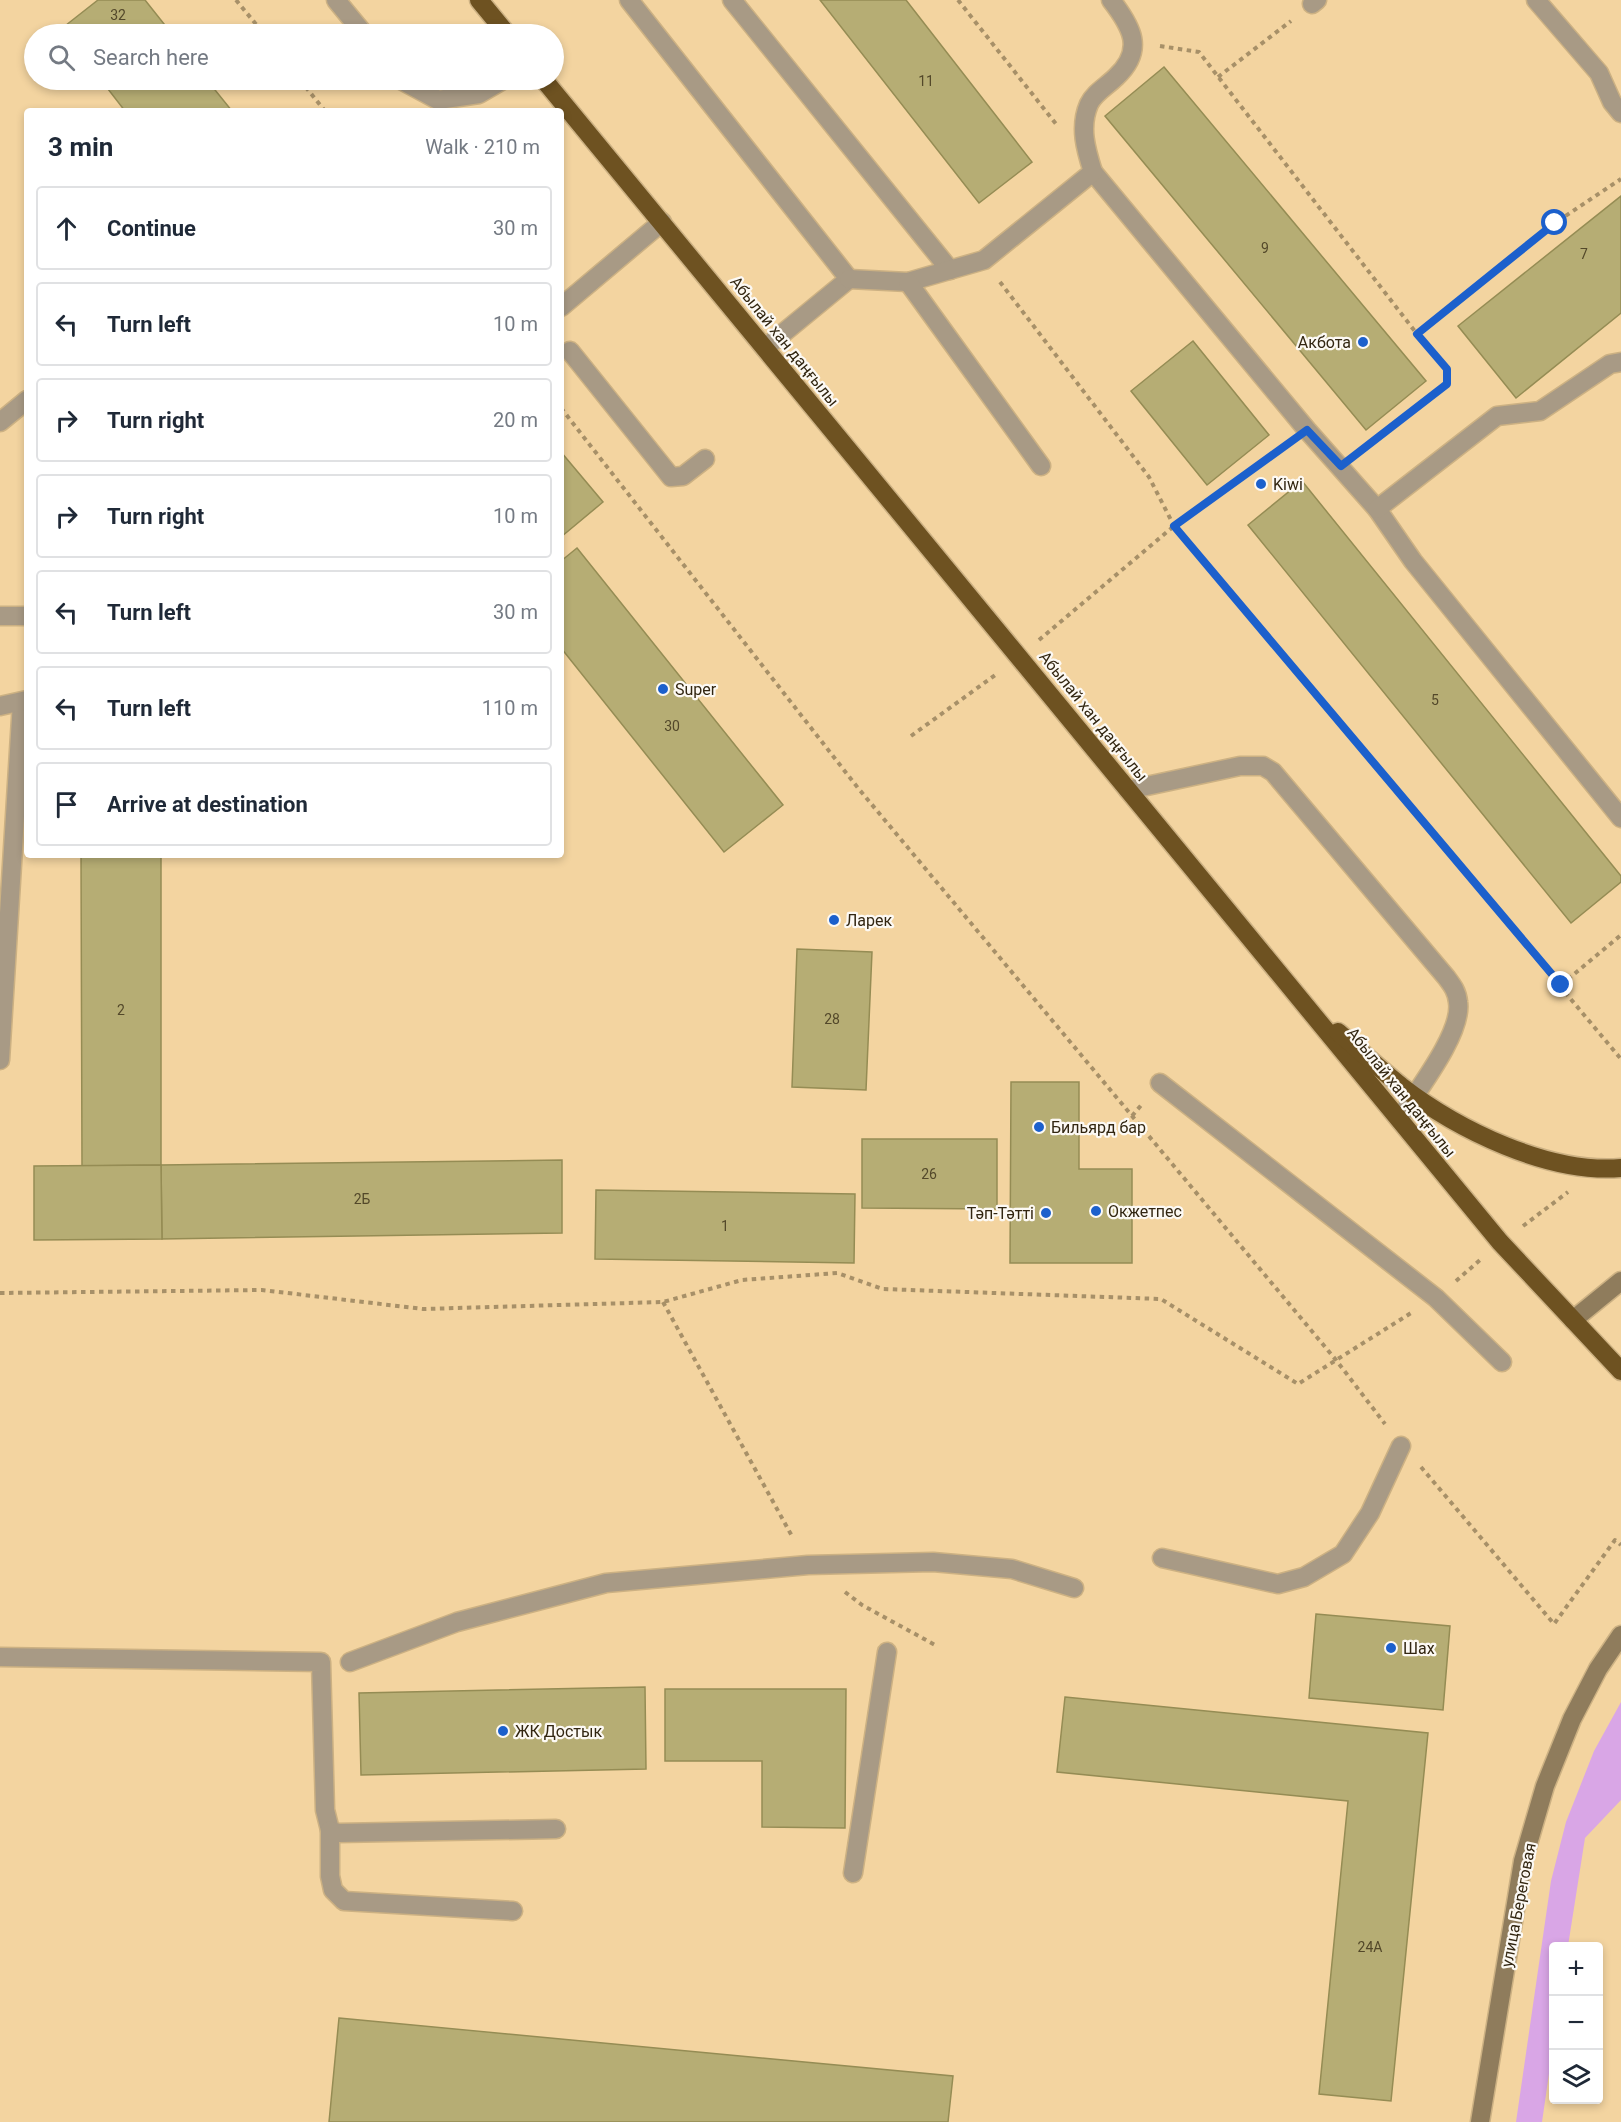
<!DOCTYPE html>
<html lang="en">
<head>
<meta charset="utf-8">
<style>
	:root { --surface:#fff; --page:#f2f2f3; --text:#1f2937; --muted:#747a83; --line:#e0e1e3 }
	body { margin:0; font-family:Roboto,sans-serif; background:var(--page); color:var(--text) }
	.controls { position:absolute; right:18px; bottom:18px; display:grid; overflow:hidden; border-radius:6px; box-shadow:0 3px 9px #0003 }
	.controls button { width:54px; height:54px; display:grid; place-items:center; padding:0; border:0; border-bottom:2px solid var(--line); background:var(--surface); color:var(--text); font:30px sans-serif }
	.stop { position:absolute; width:18px; height:18px; margin:-14px; border:4px solid #1c60cc; border-radius:50%; background:#fff }
	.stop.end { background:#1c60cc; border-color:#fff; box-shadow:0 2px 6px #0008 }
	.list { margin:0; padding:0; list-style:none }
	h2 { display:flex; justify-content:space-between; align-items:center; height:78px; margin:0; padding:0 24px; font-size:26px }
	h2 small { font-size:20px; font-weight:400; color:var(--muted) }
	.list li { display:grid; grid-template-columns:39px 1fr auto; gap:18px; align-items:center; box-sizing:border-box; height:84px; margin:0 12px 12px; padding:0 12px; border:2px solid var(--line); border-radius:6px }
	.list b { display:block; font-size:22px; white-space:nowrap }
	.list em { font-size:20px; font-style:normal; color:var(--muted) }
	.icon { flex:none; width:33px; height:33px; fill:none; stroke:currentColor; stroke-width:2; stroke-linecap:round; stroke-linejoin:round }
	.map { position:relative; flex:none; width:1621px; height:2122px; overflow:hidden }
	.search { position:absolute; background:var(--surface); box-shadow:0 3px 9px #0003; left:24px; top:24px; width:540px; height:66px; display:flex; align-items:center; gap:15px; box-sizing:border-box; padding:0 21px; border-radius:33px; color:var(--muted); font-size:22px }
	.panel { position:absolute; background:var(--surface); box-shadow:0 3px 9px #0003; left:24px; top:108px; width:540px; height:750px; border-radius:6px }
	.map>svg:first-child { display:block }
	.green { fill:#d9a6e6 }
	.building { fill:#b6ad74; stroke:#958c54; stroke-width:1.5 }
	.lines { fill:none; stroke-linecap:round; stroke-linejoin:round }
	.lane-casing { stroke:#ccb183; stroke-width:21 }
	.street-casing { stroke:#ccb183; stroke-width:21 }
	.secondary-casing { stroke:#ccb183; stroke-width:21 }
	.highway-casing { stroke:#ccb183; stroke-width:21 }
	.path { stroke:#a79068; stroke-width:4; stroke-dasharray:4.5 4.5; stroke-linecap:butt }
	.lane { stroke:#a89a85; stroke-width:18 }
	.street { stroke:#a89a85; stroke-width:18 }
	.secondary { stroke:#8f7c5c; stroke-width:18 }
	.highway { stroke:#6e5221; stroke-width:18 }
	.route { stroke:#1c60cc; stroke-width:8 }
	.poi-dot { fill:#1c60cc; stroke:#fcf9f4; stroke-width:2 }
	.labels { text-anchor:middle; stroke-width:4.5; stroke-linejoin:round; paint-order:stroke }
	.number-label { font-size:14px; fill:#53482a }
	.street-label { font-size:16px; fill:#322611; stroke:#fcf9f4 }
	.poi-label { font-size:16px; fill:#322611; stroke:#fcf9f4; text-anchor:start }
</style>
</head>
<body>
<div class="map">
<svg width="1621" height="2122" viewBox="0 0 1621 2122">
	<rect width="100%" height="100%" fill="#f3d4a0"/>
	<polygon class="green" points="1621,1702 1621,1800 1585,1838 1568,1946 1554,1946 1553,2046 1542,2122 1516,2122 1551,1881 1566,1822 1594,1751"/>
	<g class="building">
		<polygon points="98,0 145,0 172,34 65,34 61,29"/>
		<polygon points="820,0 906,0 1032,162 979,203"/>
		<polygon points="1164,67 1426,381 1366,430 1105,116"/>
		<polygon points="101,80 207,80 232,111 125,111"/>
		<polygon points="1621,196 1621,313 1516,398 1458,326"/>
		<polygon points="1193,341 1269,435 1207,485 1131,391"/>
		<polygon points="561,452 603,502 561,537"/>
		<polygon points="1302,481 1621,876 1621,882 1571,923 1248,525"/>
		<polygon points="577,548 783,805 724,852 561,648 561,561"/>
		<polygon points="81,855 161,855 161,1165 82,1166"/>
		<polygon points="797,949 872,952 866,1090 792,1087"/>
		<polygon points="1011,1082 1079,1082 1079,1169 1132,1169 1132,1263 1010,1263"/>
		<polygon points="862,1139 997,1139 997,1209 862,1208"/>
		<polygon points="562,1160 562,1233 162,1239 161,1165"/>
		<polygon points="161,1165 162,1239 34,1240 34,1166"/>
		<polygon points="596,1190 855,1194 854,1263 595,1259"/>
		<polygon points="1316,1614 1450,1626 1443,1710 1309,1698"/>
		<polygon points="645,1687 646,1769 361,1775 359,1693"/>
		<polygon points="665,1689 846,1689 845,1828 762,1827 762,1761 665,1761"/>
		<polygon points="1065,1697 1428,1733 1391,2101 1319,2094 1348,1801 1057,1772"/>
		<polygon points="339,2018 953,2076 948,2122 329,2122"/>
	</g>
	<g class="lines">
		<defs>
			<g id="lane">
				<polyline points="336,0 364,34"/>
				<polyline points="629,0 849,279 765,348"/>
				<polyline points="732,0 950,270"/>
				<polyline points="1536,0 1599,73 1612,102 1621,113"/>
				<polyline points="1312,4 1317,0"/>
				<polyline points="401,80 438,100 479,94 503,80"/>
				<polyline points="1093,172 1307,430 1377,509 1413,561 1621,818"/>
				<path d="M849 279 908 282 984 260 1093 172C1086 150 1079 127 1089 104 1094 93 1107 86 1116 77 1145 50 1132 27 1111 0"/>
				<polyline points="908,282 1041,466"/>
				<polyline points="570,351 671,477 683,476 705,459"/>
				<polyline points="0,422 27,400"/>
				<polyline points="1377,509 1497,416 1540,411 1610,364 1621,362"/>
				<polyline points="0,616 27,616"/>
				<path d="M1128 790 1240 766H1263L1273 772 1446 977C1452 985 1457 991 1458 1002 1463 1033 1416 1092 1399 1119"/>
				<polyline points="0,1060 22,702"/>
				<polyline points="1160,1083 1436,1298 1502,1362"/>
				<polyline points="1162,1558 1278,1584 1304,1577 1343,1554 1370,1513 1401,1446"/>
				<polyline points="0,1657 321,1662 325,1810 330,1830 338,1833 556,1829"/>
				<polyline points="350,1662 457,1622 606,1583 808,1565 933,1562 1012,1569 1074,1588"/>
				<polyline points="330,1830 330,1876 333,1890 344,1901 513,1911"/>
				<polyline points="853,1873 887,1652"/>
			</g>
			<g id="street">
				<polyline points="561,307 662,222"/>
				<polyline points="0,706 27,700"/>
			</g>
			<g id="secondary">
				<polyline points="1573,1320 1621,1281"/>
				<polyline points="1480,2122 1523,1861 1545,1786 1572,1719 1598,1669 1621,1635"/>
			</g>
			<g id="highway">
				<polyline points="479,0 507,34"/>
				<polyline points="544,80 1500,1242 1621,1371"/>
				<path d="M1338 1032C1359 1050 1380 1069 1401 1086 1458 1130 1548 1174 1621 1168"/>
			</g>
		</defs>
		<use href="#lane" class="lane-casing"/>
		<use href="#street" class="street-casing"/>
		<use href="#secondary" class="secondary-casing"/>
		<use href="#highway" class="highway-casing"/>
		<g class="path">
			<polyline points="236,0 264,34"/>
			<polyline points="958,0 1056,124"/>
			<polyline points="1160,46 1199,52 1417,334"/>
			<polyline points="1218,77 1291,21"/>
			<polyline points="300,80 325,111"/>
			<polyline points="1000,282 1149,477 1174,526 1621,1059"/>
			<polyline points="561,408 858,788 1336,1360 1385,1424"/>
			<polyline points="1361,451 1447,384 1447,369 1417,334 1555,223 1621,179"/>
			<polyline points="1039,640 1174,526 1284,446"/>
			<polyline points="911,736 998,673"/>
			<polyline points="1561,985 1621,935"/>
			<polyline points="1132,1116 1143,1103"/>
			<polyline points="1523,1226 1568,1192"/>
			<polyline points="1456,1281 1480,1260"/>
			<polyline points="0,1293 262,1290 423,1309 663,1302 742,1280 837,1273 883,1289 1161,1299 1298,1384 1411,1313"/>
			<polyline points="663,1302 793,1538"/>
			<polyline points="1421,1467 1554,1624 1615,1540 1621,1545"/>
			<polyline points="845,1592 862,1605 937,1646"/>
		</g>
		<use href="#lane" class="lane"/>
		<use href="#street" class="street"/>
		<use href="#secondary" class="secondary"/>
		<use href="#highway" class="highway"/>
	</g>
	<g class="lines">
		<polyline class="route" points="1555,223 1417,334 1447,369 1447,384 1341,466 1307,430 1174,526 1561,985"/>
	</g>
	<g class="poi-dot">
		<circle cx="1363" cy="342" r="6"/>
		<circle cx="1261" cy="484" r="6"/>
		<circle cx="663" cy="689" r="6"/>
		<circle cx="834" cy="920" r="6"/>
		<circle cx="1039" cy="1127" r="6"/>
		<circle cx="1096" cy="1211" r="6"/>
		<circle cx="1046" cy="1213" r="6"/>
		<circle cx="1391" cy="1648" r="6"/>
		<circle cx="503" cy="1731" r="6"/>
	</g>
	<g class="labels">
		<g class="number-label">
			<text x="118" y="20">32</text>
			<text x="926" y="86">11</text>
			<text x="1265" y="253">9</text>
			<text x="1584" y="259">7</text>
			<text x="1435" y="705">5</text>
			<text x="672" y="731">30</text>
			<text x="121" y="1015">2</text>
			<text x="832" y="1024">28</text>
			<text x="929" y="1179">26</text>
			<text x="362" y="1204">2Б</text>
			<text x="725" y="1231">1</text>
			<text x="1370" y="1952">24А</text>
		</g>
		<g class="street-label">
			<text transform="translate(785 341) rotate(51)" y="6">Абылай хан даңғылы</text>
			<text transform="translate(1094 716) rotate(51)" y="6">Абылай хан даңғылы</text>
			<text transform="translate(1402 1092) rotate(51)" y="6">Абылай хан даңғылы</text>
			<text transform="translate(1518 1905) rotate(-79)" y="6">улица Береговая</text>
		</g>
		<g class="poi-label">
			<text x="1351" y="348" text-anchor="end">Акбота</text>
			<text x="1273" y="490">Kiwi</text>
			<text x="675" y="695">Super</text>
			<text x="846" y="926">Ларек</text>
			<text x="1051" y="1133">Бильярд бар</text>
			<text x="1108" y="1217">Окжетпес</text>
			<text x="1034" y="1219" text-anchor="end">Тәп-Тәтті</text>
			<text x="1403" y="1654">Шах</text>
			<text x="515" y="1737">ЖК Достык</text>
		</g>
	</g>
</svg>
<div class="controls">
<button>+</button>
<button>−</button>
<button><svg class="icon" aria-label="layers" viewBox="0 0 24 24"><path d="M12 4l9 5-9 5-9-5zM3 14l9 5 9-5"/></svg></button>
</div>
<div class="stop" style="left:1555px;top:223px"></div>
<div class="stop end" style="left:1561px;top:985px"></div>
<div class="search"><svg class="icon" aria-label="search" viewBox="0 0 24 24"><circle cx="10" cy="10" r="6"/><path d="M15 15l6 6"/></svg>Search here</div>
<section class="panel">
<h2>3 min<small>Walk · 210 m</small></h2>
<ul class="list">
<li><svg class="icon" aria-label="ahead" viewBox="0 0 24 24"><path d="M12 20V5M6 11l6-6 6 6"/></svg><div><b>Continue</b></div><em>30 m</em></li>
<li><svg class="icon" aria-label="left" viewBox="0 0 24 24"><path d="M17 20v-9H6M10 6l-5 5 5 5"/></svg><div><b>Turn left</b></div><em>10 m</em></li>
<li><svg class="icon" aria-label="right" viewBox="0 0 24 24"><path d="M7 20v-9h11M14 6l5 5-5 5"/></svg><div><b>Turn right</b></div><em>20 m</em></li>
<li><svg class="icon" aria-label="right" viewBox="0 0 24 24"><path d="M7 20v-9h11M14 6l5 5-5 5"/></svg><div><b>Turn right</b></div><em>10 m</em></li>
<li><svg class="icon" aria-label="left" viewBox="0 0 24 24"><path d="M17 20v-9H6M10 6l-5 5 5 5"/></svg><div><b>Turn left</b></div><em>30 m</em></li>
<li><svg class="icon" aria-label="left" viewBox="0 0 24 24"><path d="M17 20v-9H6M10 6l-5 5 5 5"/></svg><div><b>Turn left</b></div><em>110 m</em></li>
<li><svg class="icon" aria-label="arrive" viewBox="0 0 24 24"><path d="M6 21V4h12l-3 4 3 4H6"/></svg><div><b>Arrive at destination</b></div></li>
</ul>
</section>
</div>
</body>
</html>
